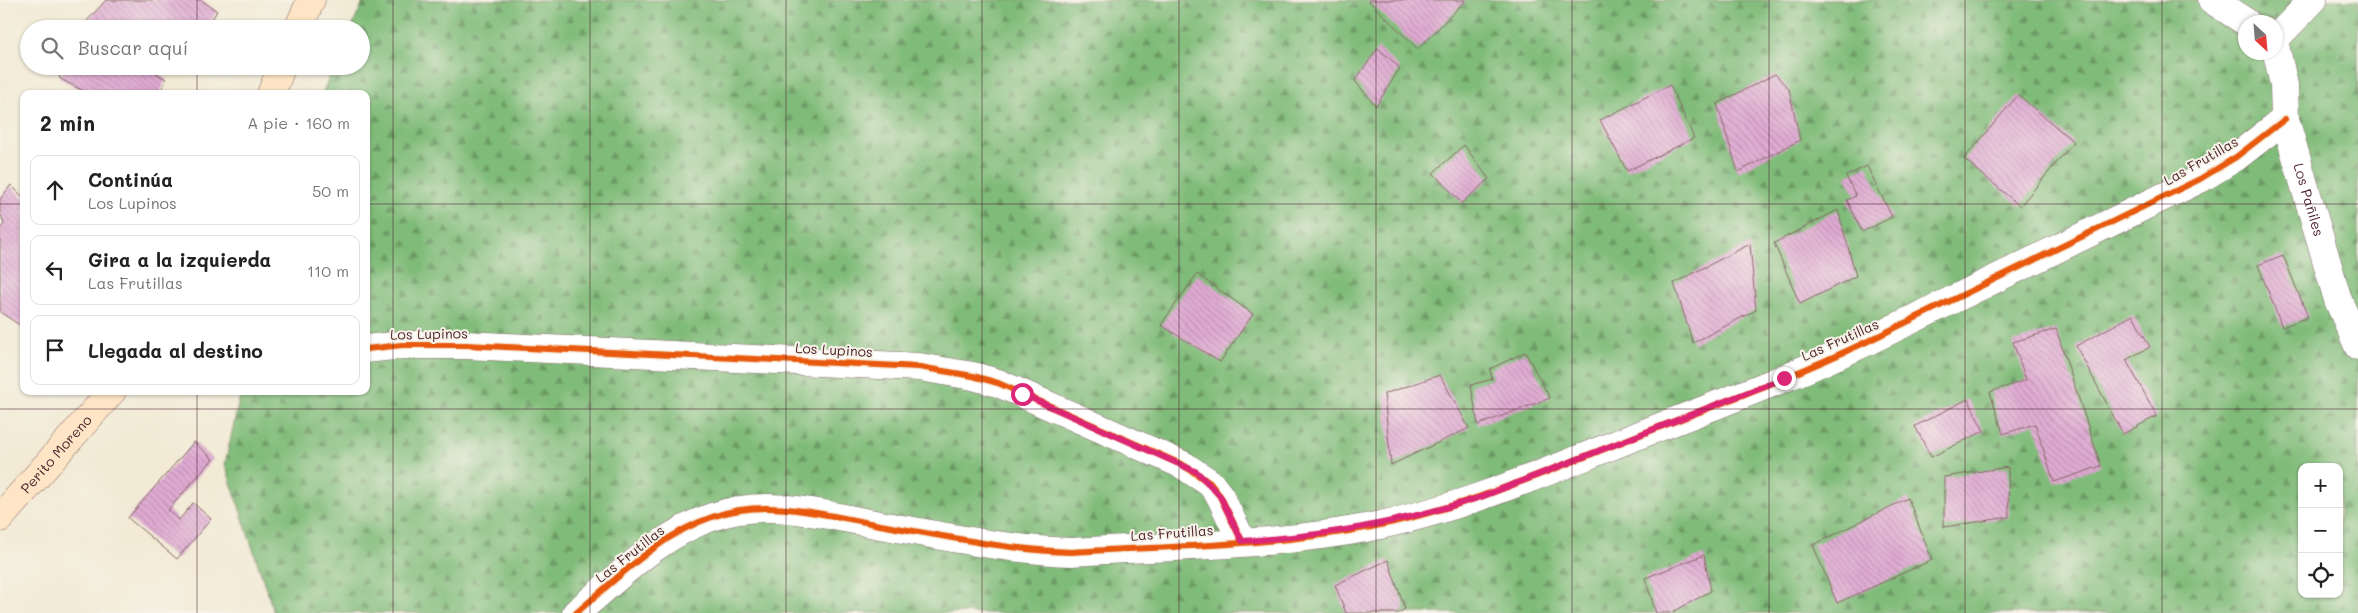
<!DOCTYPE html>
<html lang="es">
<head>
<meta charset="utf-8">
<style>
	:root { --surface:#fff; --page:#f2f2f2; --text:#222; --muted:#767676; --line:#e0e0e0 }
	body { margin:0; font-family:Mali,sans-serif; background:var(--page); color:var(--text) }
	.controls { position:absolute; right:15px; bottom:15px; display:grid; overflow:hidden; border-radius:10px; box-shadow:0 1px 4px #0004 }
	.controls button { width:45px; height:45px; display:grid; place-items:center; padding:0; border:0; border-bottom:1px solid var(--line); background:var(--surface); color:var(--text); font:25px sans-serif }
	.compass { position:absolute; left:2238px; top:15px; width:45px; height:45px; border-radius:50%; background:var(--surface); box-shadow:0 1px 4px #0004; rotate:154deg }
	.stop { position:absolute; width:15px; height:15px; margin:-11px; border:4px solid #db2777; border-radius:50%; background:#fff }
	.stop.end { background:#db2777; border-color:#fff; box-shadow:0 1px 5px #0008 }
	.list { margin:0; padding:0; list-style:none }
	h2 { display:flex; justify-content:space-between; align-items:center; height:65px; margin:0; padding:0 20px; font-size:21px }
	h2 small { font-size:16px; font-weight:400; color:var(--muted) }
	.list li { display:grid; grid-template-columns:32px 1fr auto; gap:15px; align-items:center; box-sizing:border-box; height:70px; margin:0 10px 10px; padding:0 10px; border:1px solid var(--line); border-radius:10px }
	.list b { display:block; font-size:19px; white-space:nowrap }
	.list p { margin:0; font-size:16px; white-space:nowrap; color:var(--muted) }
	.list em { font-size:16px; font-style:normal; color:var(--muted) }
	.icon { flex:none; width:28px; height:28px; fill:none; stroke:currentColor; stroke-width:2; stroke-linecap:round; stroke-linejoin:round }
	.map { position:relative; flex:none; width:2358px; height:613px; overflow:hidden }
	.search { position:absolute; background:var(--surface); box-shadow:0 1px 4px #0004; left:20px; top:20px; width:350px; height:55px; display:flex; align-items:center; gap:12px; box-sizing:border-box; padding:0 18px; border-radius:28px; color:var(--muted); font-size:19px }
	.panel { position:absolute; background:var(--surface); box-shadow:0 1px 4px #0004; left:20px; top:90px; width:350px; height:305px; border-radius:10px }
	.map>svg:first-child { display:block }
	.forest { fill:url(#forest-firs); stroke:#656e52; fill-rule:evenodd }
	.building { fill:url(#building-back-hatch) }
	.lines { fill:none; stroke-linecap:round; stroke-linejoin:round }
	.minor-casing { stroke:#856666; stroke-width:29 }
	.tertiary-casing { stroke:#856666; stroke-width:29 }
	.secondary-casing { stroke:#856666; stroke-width:29 }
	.minor { stroke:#fff; stroke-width:28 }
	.tertiary { stroke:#fff; stroke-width:28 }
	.secondary { stroke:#fde5c5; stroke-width:28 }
	.cycleway-casing { stroke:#f7f3e8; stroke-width:9 }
	.cycleway { stroke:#e8590c; stroke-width:6 }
	.route { stroke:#db2777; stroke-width:6 }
	.grid { fill:none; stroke:#4a1f2b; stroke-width:1; stroke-opacity:0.55 }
	.labels { text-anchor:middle; stroke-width:4; stroke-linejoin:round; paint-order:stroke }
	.street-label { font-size:14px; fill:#4a1f2b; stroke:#f7f3e8 }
</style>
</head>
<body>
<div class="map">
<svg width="2358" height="613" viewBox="0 0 2358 613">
	<defs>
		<pattern id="forest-firs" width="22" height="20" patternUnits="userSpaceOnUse" patternTransform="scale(1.25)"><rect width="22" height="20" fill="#80bc79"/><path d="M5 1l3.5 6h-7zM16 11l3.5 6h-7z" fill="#6b9863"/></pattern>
		<pattern id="building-back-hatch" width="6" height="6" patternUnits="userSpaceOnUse" patternTransform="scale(1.25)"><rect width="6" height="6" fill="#e1acd4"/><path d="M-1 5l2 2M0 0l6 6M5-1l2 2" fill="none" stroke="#b88bac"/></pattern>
	</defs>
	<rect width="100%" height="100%" fill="#f7f3e8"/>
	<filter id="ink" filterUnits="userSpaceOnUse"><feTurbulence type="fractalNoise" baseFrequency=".02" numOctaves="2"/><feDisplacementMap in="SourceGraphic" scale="10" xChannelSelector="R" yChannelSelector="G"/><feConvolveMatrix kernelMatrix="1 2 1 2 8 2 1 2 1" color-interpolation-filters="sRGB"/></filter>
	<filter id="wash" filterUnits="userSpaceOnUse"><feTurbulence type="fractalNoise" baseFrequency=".0096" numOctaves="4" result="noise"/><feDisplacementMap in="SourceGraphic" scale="20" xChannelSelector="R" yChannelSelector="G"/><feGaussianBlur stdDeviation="1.12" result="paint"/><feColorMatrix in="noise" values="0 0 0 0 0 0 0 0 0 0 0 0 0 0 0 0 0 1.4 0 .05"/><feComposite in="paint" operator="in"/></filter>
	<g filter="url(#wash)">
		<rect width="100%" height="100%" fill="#f2ead5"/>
		<path class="forest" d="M364 0H2358V613H274L225 464 241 391H366V94H322L334 66H361V29H351ZM2246 22H2276V52H2246ZM2302 467H2339V594H2302Z"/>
		<g id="blocks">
			<g class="building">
				<polygon points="106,0 201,0 217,11 206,29 108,29 86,22"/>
				<polygon points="1368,0 1466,0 1418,49"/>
				<polygon points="1378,48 1400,68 1376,106 1355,81"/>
				<polygon points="65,66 156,66 153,71 166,79 160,94 89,94 59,78"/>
				<polygon points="1775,74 1789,89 1800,140 1738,172 1717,104"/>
				<polygon points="1670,85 1694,138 1627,171 1600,120"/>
				<polygon points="2018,95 2074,142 2020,206 1964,159"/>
				<polygon points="1464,145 1489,179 1462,203 1433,173"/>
				<polygon points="1867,166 1892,217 1862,232 1847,200 1856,196 1846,176"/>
				<polygon points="11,185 24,198 24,328 0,312 0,229 4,224 0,212 0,199"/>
				<polygon points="1838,210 1856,276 1800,304 1774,243"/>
				<polygon points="1750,244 1756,310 1693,343 1674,283"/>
				<polygon points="2283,255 2308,317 2282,327 2258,265"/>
				<polygon points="1197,274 1253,314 1220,362 1161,325"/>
				<polygon points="2133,315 2150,347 2126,360 2157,416 2123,434 2076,346"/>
				<polygon points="2056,329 2101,466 2054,482 2035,424 2003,434 1990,392 2026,380 2013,342"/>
				<polygon points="1525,352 1550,398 1478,425 1471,385 1492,379 1490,369"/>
				<polygon points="1440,375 1469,428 1391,465 1384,394"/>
				<polygon points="1968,399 1984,431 1931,457 1915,426"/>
				<polygon points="194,442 213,459 168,510 179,520 193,503 211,519 177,559 128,518"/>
				<polygon points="2008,467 2009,517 1944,527 1944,477"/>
				<polygon points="1908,498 1932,560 1837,603 1813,545"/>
				<polygon points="1704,555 1711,591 1671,613 1656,613 1645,578"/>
				<polygon points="1388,560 1405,609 1399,613 1346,613 1335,585"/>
			</g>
		</g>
	</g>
	<g filter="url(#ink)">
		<use href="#blocks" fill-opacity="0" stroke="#856666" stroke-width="1"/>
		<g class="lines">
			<defs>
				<g id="minor">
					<polyline points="2276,38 2313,0"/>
					<polyline points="366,349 402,345 466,345 919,367 973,376 998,383 1183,465 1210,483 1220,496 1242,541"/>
					<path d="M576 613C618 578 659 535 712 517 767 497 824 515 880 525 944 536 1007 550 1072 552 1171 546 1274 546 1371 527 1457 510 1538 475 1619 443 1702 410 1786 380 1866 342L2200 179 2236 157 2285 119"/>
				</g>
				<g id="tertiary">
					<polyline points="2212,0 2246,22"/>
					<path id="s1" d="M2276 49 2284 85 2285 119 2338 300 2358 346"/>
				</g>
				<g id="secondary">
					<polyline points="298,29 311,0"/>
					<polyline points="271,94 282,66"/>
					<path id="s2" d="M0 518 112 391"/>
				</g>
			</defs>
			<use href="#minor" class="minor-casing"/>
			<use href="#tertiary" class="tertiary-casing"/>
			<use href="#secondary" class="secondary-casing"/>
			<use href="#minor" class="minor"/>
			<use href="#tertiary" class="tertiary"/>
			<use href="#secondary" class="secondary"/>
			<defs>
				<g id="cycleway">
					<polyline points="366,349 402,345 466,345 919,367 973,376 998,383 1183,465 1210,483 1220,496 1242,541"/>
					<path d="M576 613C618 578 659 535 712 517 767 497 824 515 880 525 944 536 1007 550 1072 552 1171 546 1274 546 1371 527 1457 510 1538 475 1619 443 1702 410 1786 380 1866 342L2200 179 2236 157 2285 119"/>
				</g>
			</defs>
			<use href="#cycleway" class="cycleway-casing"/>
			<use href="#cycleway" class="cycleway"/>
		</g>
	</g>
	<g class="lines" filter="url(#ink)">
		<path class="route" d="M1022 394 1197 472 1220 496 1242 541C1327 536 1399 523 1481 497L1784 378"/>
	</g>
	<path class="grid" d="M197 0V29M393 0V613M590 0V613M786 0V613M982 0V613M1179 0V613M1376 0V613M1572 0V613M1769 0V613M1965 0V613M2162 0V613M197 66V94M0 204H24M366 204H2358M197 391V613M0 409H2358"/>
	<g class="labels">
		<g class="street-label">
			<text transform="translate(2201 161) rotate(-30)" y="5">Las Frutillas</text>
			<text dy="5" stroke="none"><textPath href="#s1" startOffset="155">Los Pañiles</textPath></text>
			<text transform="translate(429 334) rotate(-1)" y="5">Los Lupinos</text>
			<text transform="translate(1840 340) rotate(-24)" y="5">Las Frutillas</text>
			<text transform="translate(834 350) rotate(3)" y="5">Los Lupinos</text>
			<text dy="5" stroke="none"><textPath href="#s2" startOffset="85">Perito Moreno</textPath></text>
			<text transform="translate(1172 533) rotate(-4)" y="5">Las Frutillas</text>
			<text transform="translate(630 554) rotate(-38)" y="5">Las Frutillas</text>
		</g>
	</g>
</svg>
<div class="controls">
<button>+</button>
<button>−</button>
<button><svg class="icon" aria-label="locate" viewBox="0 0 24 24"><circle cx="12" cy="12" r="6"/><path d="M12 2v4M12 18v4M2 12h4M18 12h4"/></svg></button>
</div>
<svg class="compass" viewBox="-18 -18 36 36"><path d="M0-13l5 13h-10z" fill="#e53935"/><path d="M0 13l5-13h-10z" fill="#767676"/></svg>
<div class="stop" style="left:1022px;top:394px"></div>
<div class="stop end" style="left:1784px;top:378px"></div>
<div class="search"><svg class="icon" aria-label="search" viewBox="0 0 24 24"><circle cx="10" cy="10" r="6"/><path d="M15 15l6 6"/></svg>Buscar aquí</div>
<section class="panel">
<h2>2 min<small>A pie · 160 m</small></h2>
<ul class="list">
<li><svg class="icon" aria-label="ahead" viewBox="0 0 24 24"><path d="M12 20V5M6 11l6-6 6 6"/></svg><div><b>Continúa</b><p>Los Lupinos</p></div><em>50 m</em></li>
<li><svg class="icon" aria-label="left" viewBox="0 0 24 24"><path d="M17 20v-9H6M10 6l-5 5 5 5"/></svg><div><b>Gira a la izquierda</b><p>Las Frutillas</p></div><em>110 m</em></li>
<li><svg class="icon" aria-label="arrive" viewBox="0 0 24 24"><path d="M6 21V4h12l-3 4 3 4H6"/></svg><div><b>Llegada al destino</b></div></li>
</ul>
</section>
</div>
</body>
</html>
